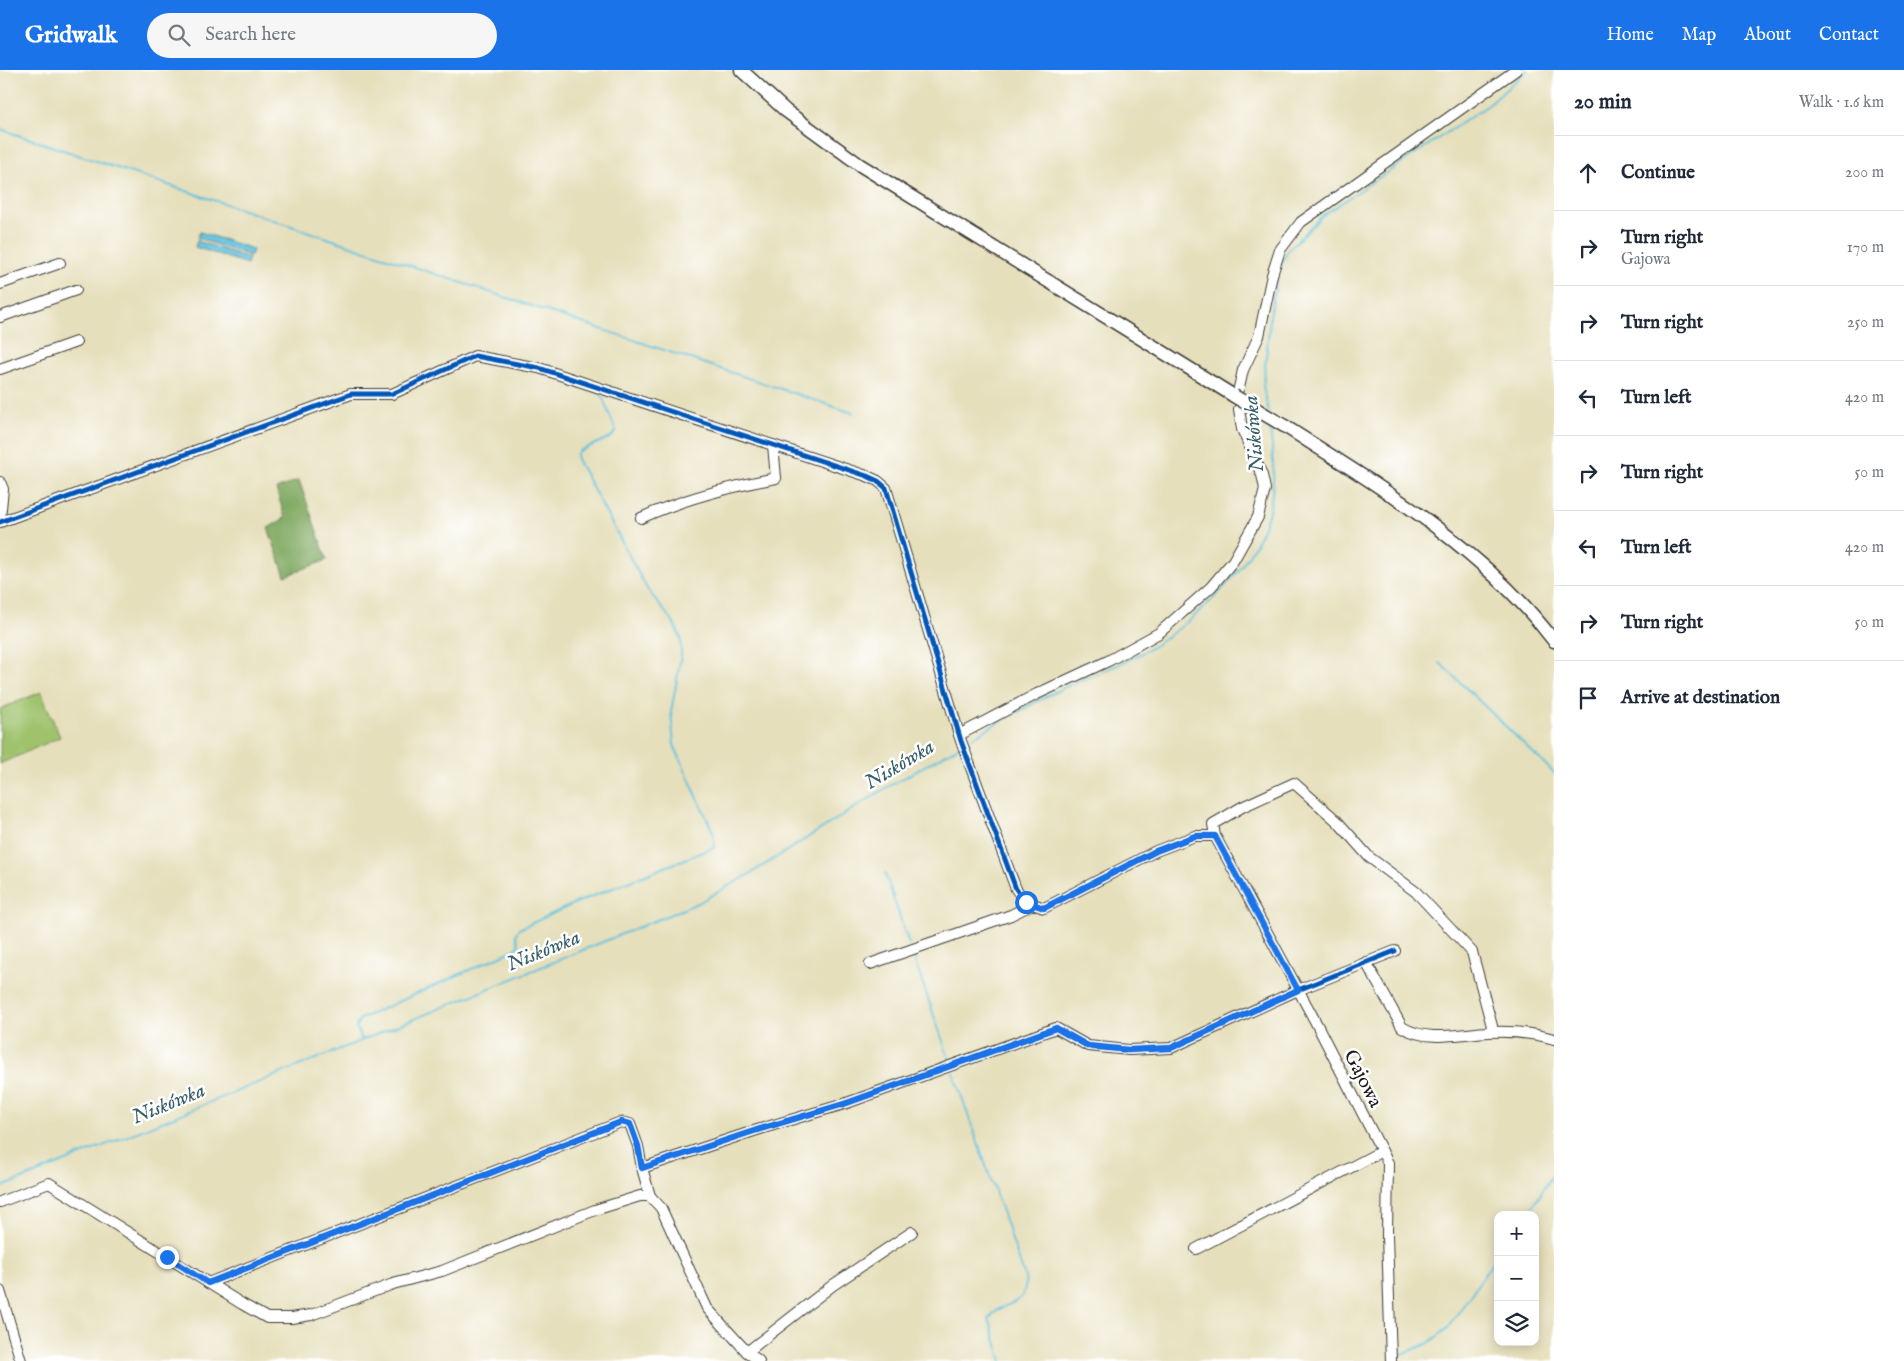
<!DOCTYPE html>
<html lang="en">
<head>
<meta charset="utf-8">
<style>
	:root { --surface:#fff; --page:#f6f6f7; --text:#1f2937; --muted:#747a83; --line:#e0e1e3; --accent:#1a73e8 }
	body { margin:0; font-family:"IM FELL English",serif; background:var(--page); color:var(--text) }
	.controls { position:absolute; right:15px; bottom:15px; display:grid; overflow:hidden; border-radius:10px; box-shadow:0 2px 12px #0003 }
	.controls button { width:45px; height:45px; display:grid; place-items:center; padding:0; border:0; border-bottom:1px solid var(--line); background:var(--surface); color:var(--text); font:25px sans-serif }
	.stop { position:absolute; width:15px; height:15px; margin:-11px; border:4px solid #1a73e8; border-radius:50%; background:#fff }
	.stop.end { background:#1a73e8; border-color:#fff; box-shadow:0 1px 5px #0008 }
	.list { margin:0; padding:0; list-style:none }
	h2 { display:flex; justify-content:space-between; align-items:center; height:65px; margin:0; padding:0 20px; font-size:21px }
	h2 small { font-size:16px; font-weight:400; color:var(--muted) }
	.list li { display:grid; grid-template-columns:32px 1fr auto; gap:15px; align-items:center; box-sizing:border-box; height:75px; padding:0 20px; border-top:1px solid var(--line) }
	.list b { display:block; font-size:19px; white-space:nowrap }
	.list p { margin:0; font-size:16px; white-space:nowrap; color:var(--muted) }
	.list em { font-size:16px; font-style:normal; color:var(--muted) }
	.icon { flex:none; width:28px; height:28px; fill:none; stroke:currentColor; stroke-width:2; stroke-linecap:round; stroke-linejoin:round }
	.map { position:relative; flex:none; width:1554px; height:1291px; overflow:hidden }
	header { display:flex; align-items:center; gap:30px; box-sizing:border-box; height:70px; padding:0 25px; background:var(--accent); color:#fff }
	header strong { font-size:24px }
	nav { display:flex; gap:28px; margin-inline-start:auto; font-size:18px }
	.search { width:350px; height:45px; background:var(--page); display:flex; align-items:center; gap:12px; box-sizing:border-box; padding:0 18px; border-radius:28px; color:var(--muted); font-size:19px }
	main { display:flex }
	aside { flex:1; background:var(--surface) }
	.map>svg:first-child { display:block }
	.green { fill:#9fc36d; stroke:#5e7044 }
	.forest { fill:#7fa960; stroke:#4e623e }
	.water { fill:#5ec1dc; stroke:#3d6e7c }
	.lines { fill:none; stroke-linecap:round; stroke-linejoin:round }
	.stream { stroke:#5ec1dc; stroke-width:2 }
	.minor-casing { stroke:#3a3934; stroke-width:12 }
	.major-casing { stroke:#3a3934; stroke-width:15 }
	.minor { stroke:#fff; stroke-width:10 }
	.major { stroke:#fff; stroke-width:12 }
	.major-bridge-casing { stroke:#3a3934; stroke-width:15; stroke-linecap:butt }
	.major-bridge { stroke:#fff; stroke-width:12 }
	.cycleway-casing { stroke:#fff; stroke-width:8 }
	.cycleway { stroke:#0057b8; stroke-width:5 }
	.route { stroke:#1a73e8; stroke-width:6 }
	.labels { text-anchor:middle; stroke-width:5; stroke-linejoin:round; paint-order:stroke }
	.street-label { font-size:20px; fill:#1c1c1c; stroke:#fff }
	.water-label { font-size:21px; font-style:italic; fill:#365e69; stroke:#fff }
</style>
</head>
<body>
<header>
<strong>Gridwalk</strong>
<div class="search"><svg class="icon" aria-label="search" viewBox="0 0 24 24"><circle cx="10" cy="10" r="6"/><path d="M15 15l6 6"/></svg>Search here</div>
<nav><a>Home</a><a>Map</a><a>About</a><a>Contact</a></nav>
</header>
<main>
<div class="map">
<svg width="1554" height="1291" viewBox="0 0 1554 1291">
	<rect width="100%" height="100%" fill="#fff"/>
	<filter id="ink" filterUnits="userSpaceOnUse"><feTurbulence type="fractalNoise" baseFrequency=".02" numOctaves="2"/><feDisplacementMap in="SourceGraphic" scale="10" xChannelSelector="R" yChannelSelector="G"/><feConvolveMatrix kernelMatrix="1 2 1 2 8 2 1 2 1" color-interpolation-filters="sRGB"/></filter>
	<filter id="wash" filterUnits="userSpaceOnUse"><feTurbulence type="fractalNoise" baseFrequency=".0096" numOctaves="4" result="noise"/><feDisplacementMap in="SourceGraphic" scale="20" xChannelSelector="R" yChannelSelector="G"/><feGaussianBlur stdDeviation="1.12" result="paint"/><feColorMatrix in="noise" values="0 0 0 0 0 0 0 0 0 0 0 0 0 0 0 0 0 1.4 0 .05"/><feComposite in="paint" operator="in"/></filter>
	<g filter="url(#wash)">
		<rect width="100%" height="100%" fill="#e6dfbb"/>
		<polygon class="green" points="41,622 60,667 0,694 0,639"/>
		<polygon class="forest" points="299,410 327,490 285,506 268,458 285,448 276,419"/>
		<g class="water">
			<polygon points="200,162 253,179 251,186 197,168"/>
			<polygon points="197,171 249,188 247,194 195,177"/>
		</g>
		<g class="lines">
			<g class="stream">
				<polyline points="0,59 853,343"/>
				<polyline points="1268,341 1263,316 1271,240 1278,202 1288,180 1323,145 1490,34 1527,0"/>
				<polyline points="1440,593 1554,703"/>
				<path d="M964 673C995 654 1025 637 1057 621 1090 605 1127 594 1157 574 1201 545 1248 501 1266 451 1277 420 1274 384 1269 353"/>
				<polyline points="885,803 909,874"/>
				<polyline points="913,886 950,991"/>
				<polyline points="362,969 356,957 360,949 514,880 519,876 516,864 519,859 578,832 715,777 713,762 674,675 671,642 681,587 681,568 673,552 647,519 577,389 576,385 579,381 611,367 616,361 602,326"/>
				<path d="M953 1002 1025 1207C1029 1239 1002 1229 989 1249L1002 1291"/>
				<polyline points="0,1118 698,833 750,804 886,718 958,677"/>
				<polyline points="1527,1145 1554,1103"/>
				<polyline points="1397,1286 1427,1274 1447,1259 1498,1185"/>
			</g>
		</g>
	</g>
	<g filter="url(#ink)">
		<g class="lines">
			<defs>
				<g id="minor">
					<polyline points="0,214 60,193"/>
					<polyline points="0,247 76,220"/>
					<polyline points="0,299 76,272"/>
					<polyline points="1239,318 1243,300 1259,266 1272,205 1280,180 1301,152 1516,0"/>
					<polyline points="0,412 3,419 0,448"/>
					<path d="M641 448C685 428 729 417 776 408L773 375"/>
					<polyline points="0,452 351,324 392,324 475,286 539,298 867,406 878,411 886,418 961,671 1016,819 1025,831 1044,838 1156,781 1195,766 1215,766"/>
					<polyline points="959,665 1037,624 1108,591 1159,563 1211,517 1233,491 1258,447 1265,419 1262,405 1242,359 1239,339"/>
					<path d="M1366 892 1402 957C1428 973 1461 963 1489 962 1511 961 1533 963 1554 969"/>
					<polyline points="870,894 1011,845 1033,834"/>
					<polyline points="642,1098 650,1126"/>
					<polyline points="0,1132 49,1113 242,1234 267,1248 292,1248 311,1245 393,1214 442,1201 595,1140 640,1126 650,1126 661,1138 707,1238 747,1282"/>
					<polyline points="1196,1179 1382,1081"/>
					<polyline points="208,1213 621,1052 630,1054 638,1076 642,1098 757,1060 844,1034 1056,958 1088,976 1129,980 1171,978 1298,920 1395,881"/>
					<polyline points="0,1221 21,1291"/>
					<polyline points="759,1291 747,1282 833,1215 912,1162"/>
					<polyline points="1391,1291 1387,1165 1388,1093 1314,949 1215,766 1213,754 1242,737 1294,713 1337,751 1369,787 1416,822 1472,882 1492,956 1490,962"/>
				</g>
				<g id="major">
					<polyline points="741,0 786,41 860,95 1234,326"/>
					<path d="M1286 357C1383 419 1483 478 1554 571"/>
				</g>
			</defs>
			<use href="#minor" class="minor-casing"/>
			<use href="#major" class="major-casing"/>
			<use href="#minor" class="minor"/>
			<use href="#major" class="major"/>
			<defs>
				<polyline id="major-bridge" points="1234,326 1286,357"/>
			</defs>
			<use href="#major-bridge" class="major-bridge-casing"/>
			<use href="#major-bridge" class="major-bridge"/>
			<defs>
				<g id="cycleway">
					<polyline points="0,452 351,324 392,324 475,286 539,298 867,406 878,411 886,418 961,671 1016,819 1025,831 1044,838 1156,781 1195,766 1215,766"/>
					<polyline points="208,1213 621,1052 630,1054 638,1076 642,1098 757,1060 844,1034 1056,958 1088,976 1129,980 1171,978 1298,920 1395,881"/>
				</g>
			</defs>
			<use href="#cycleway" class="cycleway-casing"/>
			<use href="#cycleway" class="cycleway"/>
		</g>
	</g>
	<g class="lines" filter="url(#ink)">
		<polyline class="route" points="167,1187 208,1213 621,1052 630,1054 638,1076 642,1098 757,1060 844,1034 1056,958 1088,976 1129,980 1171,978 1298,920 1215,766 1195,766 1156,781 1044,838 1026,832"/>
	</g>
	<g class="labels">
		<g class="street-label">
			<text transform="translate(1364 1008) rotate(63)" y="7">Gajowa</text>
		</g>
		<g class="water-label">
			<text transform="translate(1253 364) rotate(-95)" y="7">Niskówka</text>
			<text transform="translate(899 694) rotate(-31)" y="7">Niskówka</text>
			<text transform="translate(543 880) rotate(-22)" y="7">Niskówka</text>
			<text transform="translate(168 1033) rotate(-22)" y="7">Niskówka</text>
		</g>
	</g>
</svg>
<div class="controls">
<button>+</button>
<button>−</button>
<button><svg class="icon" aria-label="layers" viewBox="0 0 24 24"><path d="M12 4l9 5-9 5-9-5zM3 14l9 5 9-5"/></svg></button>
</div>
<div class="stop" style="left:1026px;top:832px"></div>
<div class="stop end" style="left:167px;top:1187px"></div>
</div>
<aside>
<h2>20 min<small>Walk · 1.6 km</small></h2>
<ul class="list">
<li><svg class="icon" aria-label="ahead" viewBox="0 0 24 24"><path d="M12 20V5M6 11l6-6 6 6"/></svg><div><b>Continue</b></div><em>200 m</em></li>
<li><svg class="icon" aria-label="right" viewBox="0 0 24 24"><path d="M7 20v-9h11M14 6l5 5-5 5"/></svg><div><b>Turn right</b><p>Gajowa</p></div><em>170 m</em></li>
<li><svg class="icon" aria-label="right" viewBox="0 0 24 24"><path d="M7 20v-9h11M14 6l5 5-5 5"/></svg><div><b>Turn right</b></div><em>250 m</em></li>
<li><svg class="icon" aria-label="left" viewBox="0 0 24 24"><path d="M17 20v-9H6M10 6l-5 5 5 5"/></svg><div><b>Turn left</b></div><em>420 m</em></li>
<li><svg class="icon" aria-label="right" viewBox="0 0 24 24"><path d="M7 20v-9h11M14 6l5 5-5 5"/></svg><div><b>Turn right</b></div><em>50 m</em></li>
<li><svg class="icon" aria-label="left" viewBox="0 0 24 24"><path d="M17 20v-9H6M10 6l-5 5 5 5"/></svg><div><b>Turn left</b></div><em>420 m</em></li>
<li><svg class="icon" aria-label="right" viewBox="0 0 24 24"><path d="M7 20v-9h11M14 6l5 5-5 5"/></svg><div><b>Turn right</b></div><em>50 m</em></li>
<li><svg class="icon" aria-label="arrive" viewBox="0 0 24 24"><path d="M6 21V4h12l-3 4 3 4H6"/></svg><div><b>Arrive at destination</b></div></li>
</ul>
</aside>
</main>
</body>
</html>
